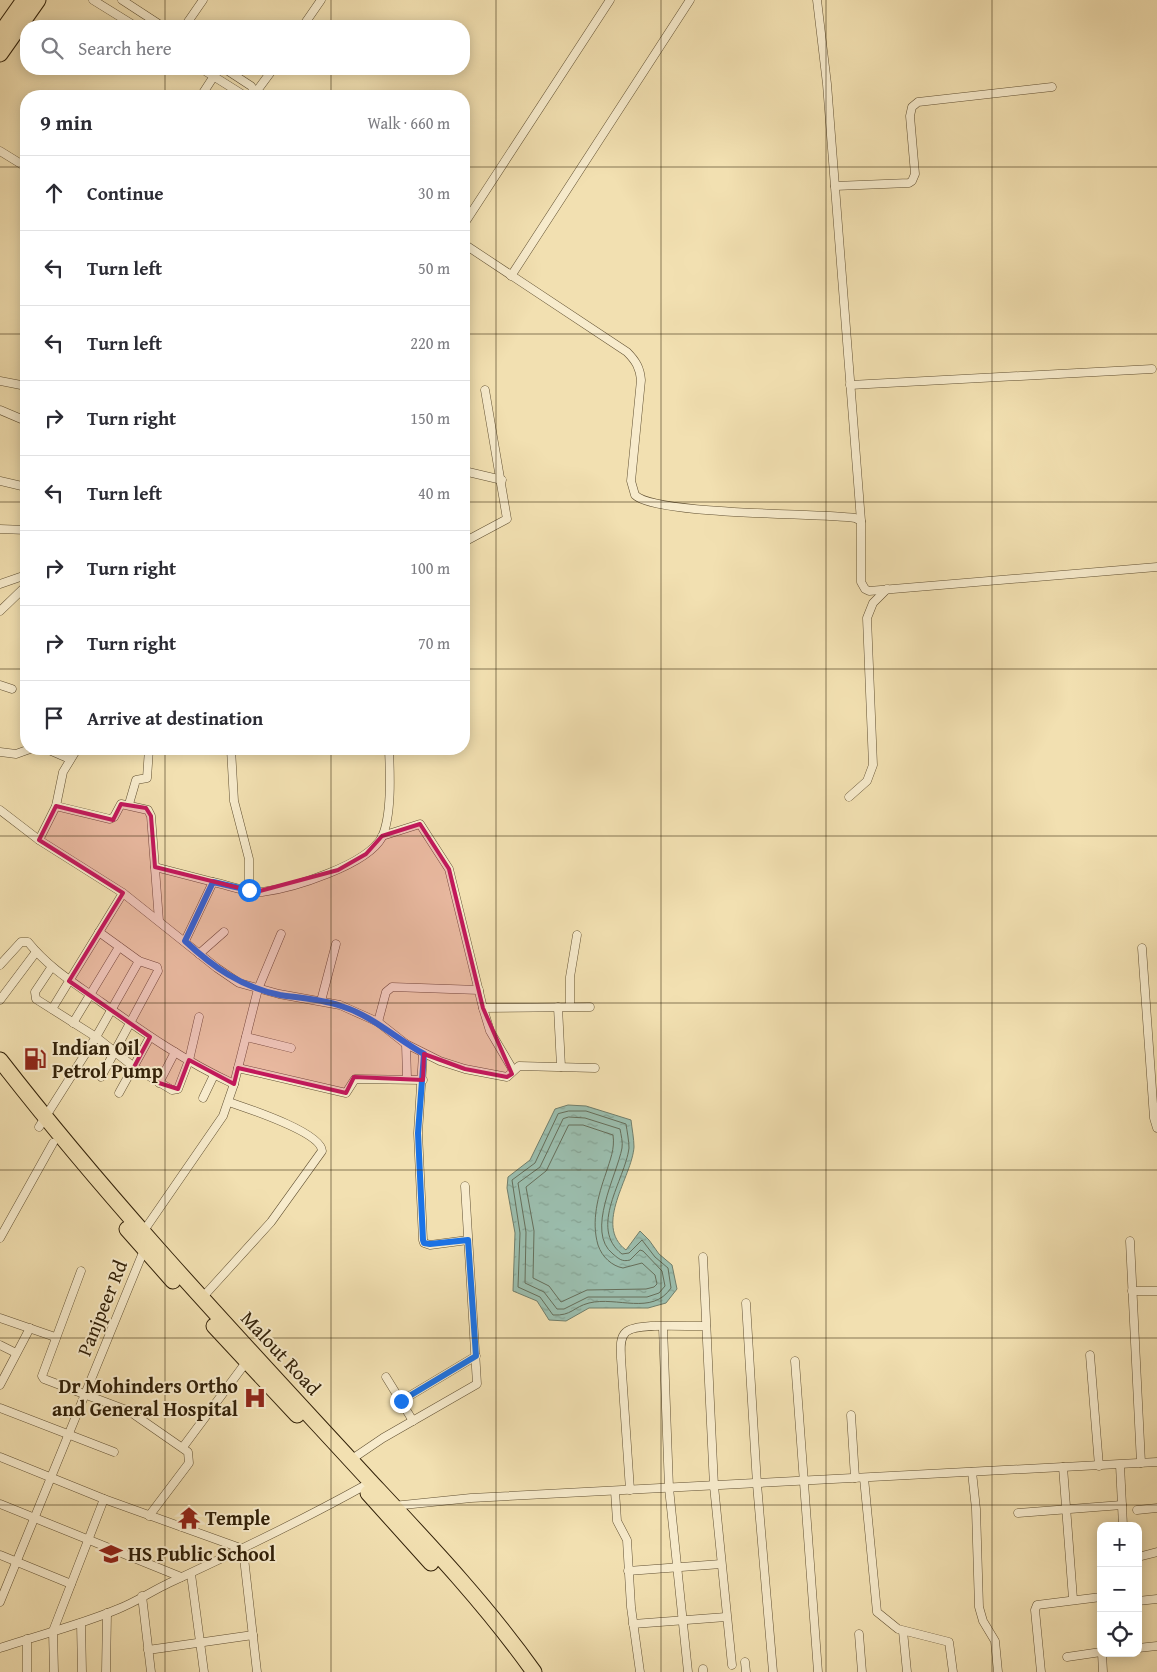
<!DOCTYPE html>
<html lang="en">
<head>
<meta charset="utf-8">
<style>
	:root { --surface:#fff; --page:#f7f7f7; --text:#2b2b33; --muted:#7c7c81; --line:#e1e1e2 }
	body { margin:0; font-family:"Gentium Book Plus",serif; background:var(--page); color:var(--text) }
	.controls { position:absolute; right:15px; bottom:15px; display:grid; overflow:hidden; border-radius:10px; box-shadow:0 2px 12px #0003 }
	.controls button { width:45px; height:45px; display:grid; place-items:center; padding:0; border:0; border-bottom:1px solid var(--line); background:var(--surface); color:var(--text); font:25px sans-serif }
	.stop { position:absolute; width:15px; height:15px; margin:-11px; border:4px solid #1a73e8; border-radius:50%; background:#fff }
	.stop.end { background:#1a73e8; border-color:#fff; box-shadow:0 1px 5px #0008 }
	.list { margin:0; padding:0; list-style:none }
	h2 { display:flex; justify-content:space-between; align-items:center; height:65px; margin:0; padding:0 20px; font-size:21px }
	h2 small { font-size:16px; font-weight:400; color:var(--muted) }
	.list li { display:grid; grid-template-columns:32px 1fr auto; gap:15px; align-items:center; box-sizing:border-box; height:75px; padding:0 20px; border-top:1px solid var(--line) }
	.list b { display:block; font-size:19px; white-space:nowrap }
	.list em { font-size:16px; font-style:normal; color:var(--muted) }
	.icon { flex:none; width:28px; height:28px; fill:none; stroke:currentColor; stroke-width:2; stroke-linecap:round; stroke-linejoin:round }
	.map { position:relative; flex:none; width:1157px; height:1672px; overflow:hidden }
	.search { position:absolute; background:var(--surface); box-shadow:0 2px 12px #0003; left:20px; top:20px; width:450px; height:55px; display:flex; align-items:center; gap:12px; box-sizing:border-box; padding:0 18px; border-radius:20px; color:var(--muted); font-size:19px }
	.panel { position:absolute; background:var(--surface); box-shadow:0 2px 12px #0003; left:20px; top:90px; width:450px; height:665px; border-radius:20px }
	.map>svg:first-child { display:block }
	.water { fill:url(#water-ripples); stroke:#717e6b }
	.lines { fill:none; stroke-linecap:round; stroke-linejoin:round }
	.shore { stroke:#666e5a; stroke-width:1 }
	.street-casing { stroke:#615032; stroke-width:9 }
	.highway-casing { stroke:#312008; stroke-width:17 }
	.street { stroke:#f7ebcc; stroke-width:8 }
	.highway { stroke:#f2e0b1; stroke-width:15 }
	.route { stroke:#1a73e8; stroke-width:6 }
	.marked { fill:#c2185b; fill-opacity:0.2; stroke:#c2185b; stroke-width:4; stroke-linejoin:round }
	.grid { fill:none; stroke:#312008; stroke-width:1; stroke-opacity:0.55 }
	.labels { text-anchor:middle; stroke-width:4; stroke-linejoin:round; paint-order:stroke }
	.poi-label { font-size:20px; font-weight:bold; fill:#312008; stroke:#f7ebcc; text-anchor:start }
	.street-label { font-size:20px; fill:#312008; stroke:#f7ebcc }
</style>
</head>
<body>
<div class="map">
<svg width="1157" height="1672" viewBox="0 0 1157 1672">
	<defs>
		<pattern id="water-ripples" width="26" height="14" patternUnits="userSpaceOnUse" patternTransform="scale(1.25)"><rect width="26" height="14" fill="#9bbdad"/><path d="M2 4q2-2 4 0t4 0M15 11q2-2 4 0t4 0" fill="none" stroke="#86a293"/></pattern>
	</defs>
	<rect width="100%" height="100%" fill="#f2e0b1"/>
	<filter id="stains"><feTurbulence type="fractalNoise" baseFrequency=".004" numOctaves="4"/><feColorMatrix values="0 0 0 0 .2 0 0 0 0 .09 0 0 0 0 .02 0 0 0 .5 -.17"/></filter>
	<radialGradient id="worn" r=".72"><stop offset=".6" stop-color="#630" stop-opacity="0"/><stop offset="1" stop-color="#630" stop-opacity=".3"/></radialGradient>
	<path class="water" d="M568 1105 586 1106 631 1120C632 1129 634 1139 634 1147 632 1177 593 1225 626 1250L640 1231 649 1240 659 1254 672 1265 677 1289 666 1303 648 1308H589L566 1321 549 1320 537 1301 513 1291 515 1233 507 1188 508 1177 530 1160 555 1109Z"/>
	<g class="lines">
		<g class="shore">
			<path d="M569 1111H586L626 1124C627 1131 629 1141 629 1148 625 1180 588 1228 622 1254L629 1253 642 1240 655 1257 668 1268 671 1288C652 1316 617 1296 589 1303 573 1307 572 1316 553 1315L540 1297 518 1287 520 1233 512 1180 535 1163 558 1114Z"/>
			<path d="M569 1117 585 1118 620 1129C621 1135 623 1142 622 1148 617 1175 585 1232 613 1254 619 1259 622 1262 630 1260L640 1250 643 1251 662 1271 665 1286 659 1293 647 1297H588L564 1309H557L544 1292 525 1283 526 1232 518 1183 540 1167 563 1119Z"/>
			<path d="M569 1125H583L613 1135C615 1149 610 1160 606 1173 598 1196 591 1221 598 1245 602 1257 612 1266 623 1268L642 1263 655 1275 657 1284 654 1287 646 1289 587 1290 561 1302 549 1286 533 1278 534 1231 526 1187 546 1171Z"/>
		</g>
		<defs>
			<g id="street">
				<polyline points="93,0 135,26"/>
				<polyline points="122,0 162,26"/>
				<polyline points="817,0 827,84 861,521"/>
				<polyline points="185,26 203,0"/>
				<polyline points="303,26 321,0"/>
				<polyline points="202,69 245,96"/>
				<polyline points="225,69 251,86 258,96"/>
				<polyline points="256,92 273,69"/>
				<polyline points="201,96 214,76"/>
				<polyline points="0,151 26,167"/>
				<polyline points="835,186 909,183 912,181 915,174 910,116 912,107 918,102 1052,87"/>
				<polyline points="464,224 610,0"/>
				<path d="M464 244 627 352C636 361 640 368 641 380L631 481 635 495C655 515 816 513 855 518L861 521V582L865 589 869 591 1157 567"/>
				<polyline points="511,276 690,0"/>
				<polyline points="0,381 26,386"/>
				<polyline points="850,385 1152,369"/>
				<polyline points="0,410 26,421"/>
				<polyline points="464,471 502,480"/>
				<polyline points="0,481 26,487"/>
				<polyline points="0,529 26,530"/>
				<polyline points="464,542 507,519 485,390"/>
				<polyline points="0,584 26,575"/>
				<polyline points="0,611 26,586"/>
				<polyline points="0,685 12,689"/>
				<polyline points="47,749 70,759"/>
				<polyline points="115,749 120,750"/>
				<polyline points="231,749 234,801 249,859 249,891"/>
				<polyline points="0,752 16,754 30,749"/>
				<polyline points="849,797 867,781 873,765 867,618 873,603 887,589"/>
				<polyline points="129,804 136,780 147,778 149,749"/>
				<polyline points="56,806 110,819 114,817 121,804 148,810 151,816 159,921"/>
				<polyline points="0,810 39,840 123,893 217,968 239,983 279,994 340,1005 378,1022 406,1044 440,1061 465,1069 507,1077 519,1066 595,1068"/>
				<polyline points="382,836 420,824 449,869 483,1008 490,1031 513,1070"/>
				<polyline points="39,840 56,806 63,772 77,749"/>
				<polyline points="155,867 213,882"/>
				<polyline points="99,932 139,961 157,967 158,971 101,1077"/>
				<path d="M185 941 213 882C228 885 247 893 262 892 293 888 367 865 382 837 392 815 390 773 389 749"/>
				<polyline points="1142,948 1154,1118 1157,1128"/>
				<polyline points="199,954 224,932"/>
				<path d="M0 965 21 942H28C49 968 74 983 101 1002 144 1033 186 1062 234 1084"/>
				<polyline points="51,968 35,992 36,999 96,1037 134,1067 172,1090 178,1089 189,1060 199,1017"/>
				<polyline points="0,1000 36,952"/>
				<polyline points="321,1001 336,944"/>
				<polyline points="570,1006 570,977 577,935"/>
				<polyline points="558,1007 561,1067"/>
				<polyline points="483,1008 590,1007"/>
				<polyline points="52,1009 123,893"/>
				<polyline points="378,1022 386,992 392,987 479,990"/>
				<polyline points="73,1023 119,947"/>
				<polyline points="246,1037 291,1048"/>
				<polyline points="406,1044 407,1078"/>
				<polyline points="423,1054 418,1133 423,1240 424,1243 430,1245 468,1240"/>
				<polyline points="238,1068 346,1093 355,1079 423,1080"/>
				<polyline points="159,1083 175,1052"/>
				<polyline points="119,1093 150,1037"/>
				<polyline points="203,1098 214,1075"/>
				<polyline points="39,1127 96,1037 139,961"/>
				<polyline points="143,1232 223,1116 234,1084 258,989 281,934"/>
				<polyline points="0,1238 53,1143"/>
				<polyline points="1130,1241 1141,1463"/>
				<polyline points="703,1257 714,1486 732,1665"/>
				<polyline points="81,1271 42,1376 44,1379 129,1411 188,1452 189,1463 149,1516"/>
				<polyline points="1132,1291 1157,1291"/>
				<path d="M202 1298 271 1222 322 1151C321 1132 246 1108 229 1102"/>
				<polyline points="746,1303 757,1484 773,1672"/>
				<polyline points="0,1318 55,1337"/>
				<polyline points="663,1327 669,1488 688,1672"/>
				<polyline points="0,1345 16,1353"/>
				<polyline points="1090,1355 1099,1466"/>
				<polyline points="795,1361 818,1672"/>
				<polyline points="386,1377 413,1421"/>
				<polyline points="0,1385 30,1328"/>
				<polyline points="401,1401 476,1356"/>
				<polyline points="0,1408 114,1452"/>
				<polyline points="851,1415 855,1478"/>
				<polyline points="183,1447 247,1361"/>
				<polyline points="0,1457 104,1499 243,1549 257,1672"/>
				<polyline points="352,1459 383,1438 477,1384 465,1186"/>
				<polyline points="1120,1465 1123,1526"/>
				<polyline points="1063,1467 1073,1599"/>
				<polyline points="972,1472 976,1509 979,1607 983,1621 995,1641 998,1672"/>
				<polyline points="864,1478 877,1612 898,1629 949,1642 953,1672"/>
				<path d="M630 1490 621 1358C621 1350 619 1338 626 1332 637 1322 690 1327 706 1326"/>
				<polyline points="615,1491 617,1521 627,1540 631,1607 640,1672"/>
				<polyline points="0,1504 181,1577"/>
				<polyline points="393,1506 471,1498 1157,1462"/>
				<polyline points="1137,1510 1157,1508"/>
				<polyline points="1018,1513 1122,1505"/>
				<polyline points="0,1555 71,1584"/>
				<polyline points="1138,1557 1157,1552"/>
				<polyline points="628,1571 721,1564"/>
				<polyline points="191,1574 204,1672"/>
				<polyline points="142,1596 151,1672"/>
				<polyline points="1138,1601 1157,1599"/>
				<polyline points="0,1602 144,1250"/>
				<polyline points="81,1623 82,1672"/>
				<polyline points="633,1624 726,1617"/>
				<polyline points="903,1631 907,1672"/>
				<polyline points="859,1634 862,1672"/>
				<path d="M0 1648C39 1635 80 1625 118 1609 136 1602 152 1591 169 1583 234 1553 299 1522 362 1487"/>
				<polyline points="1138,1648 1157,1646"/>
				<polyline points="148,1650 253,1635"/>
				<polyline points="1102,1653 1103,1672"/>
				<polyline points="1067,1657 1101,1652"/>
				<polyline points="745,1662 746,1672"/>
				<polyline points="703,1669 703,1672"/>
				<polyline points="27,1672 27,1639"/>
				<polyline points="54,1672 53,1631 104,1499"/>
				<polyline points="106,1672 107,1613"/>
				<polyline points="1041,1672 1035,1610 1037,1605 1101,1597"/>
			</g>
			<g id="highway">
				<polyline points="0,34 24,0"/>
				<polyline points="0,54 38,0"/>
				<path d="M0 1060C114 1207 243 1343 369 1480 427 1542 485 1603 534 1672"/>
				<polyline points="127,1229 173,1281"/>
				<polyline points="214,1326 297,1415"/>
				<polyline points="368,1493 431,1563"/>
			</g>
		</defs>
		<use href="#street" class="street-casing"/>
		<use href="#highway" class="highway-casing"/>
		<use href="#street" class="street"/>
		<use href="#highway" class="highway"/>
	</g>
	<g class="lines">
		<path class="route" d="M249 890 213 882 185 941C213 967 241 987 280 995 300 998 321 999 341 1006 373 1016 395 1038 424 1054L418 1133 423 1240 424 1243 430 1244 468 1240 476 1356 401 1401"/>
	</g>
	<path class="marked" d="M121 804 146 808 151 816 155 867 256 892 338 870 366 854 382 836 420 824 449 869 483 1008 512 1074 507 1077 465 1069 424 1054 423 1080 354 1077 346 1093 238 1068 234 1084 189 1060 178 1089 159 1083 134 1067 150 1037 69 981 123 893 39 840 56 806 113 820Z"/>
	<path class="grid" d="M165 0V26M331 0V26M496 0V1672M661 0V1672M826 0V1672M992 0V1672M165 69V96M331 69V96M0 167H26M464 167H1157M0 334H26M464 334H1157M0 502H26M464 502H1157M0 669H26M464 669H1157M165 749V1672M331 749V1672M0 836H1157M0 1003H1157M0 1170H1157M0 1338H1157M0 1505H1157"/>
	<defs>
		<symbol id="fuel-bare" viewBox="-9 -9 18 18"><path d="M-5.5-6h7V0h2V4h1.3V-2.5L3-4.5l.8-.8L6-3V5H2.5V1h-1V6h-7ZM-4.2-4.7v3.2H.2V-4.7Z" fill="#8f2418" stroke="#f7ebcc" stroke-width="2.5" paint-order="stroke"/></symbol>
		<symbol id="hospital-bare" viewBox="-9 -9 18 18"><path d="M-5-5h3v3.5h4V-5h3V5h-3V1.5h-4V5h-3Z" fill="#8f2418" stroke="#f7ebcc" stroke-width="2.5" paint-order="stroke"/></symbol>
		<symbol id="temple-bare" viewBox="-9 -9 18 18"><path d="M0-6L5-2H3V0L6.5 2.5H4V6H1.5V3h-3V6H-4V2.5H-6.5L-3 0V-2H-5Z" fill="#8f2418" stroke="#f7ebcc" stroke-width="2.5" paint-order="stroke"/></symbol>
		<symbol id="school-bare" viewBox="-9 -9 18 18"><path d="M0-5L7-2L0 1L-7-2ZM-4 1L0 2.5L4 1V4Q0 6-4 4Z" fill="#8f2418" stroke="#f7ebcc" stroke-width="2.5" paint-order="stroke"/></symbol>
	</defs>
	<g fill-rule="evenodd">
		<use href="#fuel-bare" x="19" y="1043" width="32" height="32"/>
		<use href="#hospital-bare" x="239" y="1382" width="32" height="32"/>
		<use href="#temple-bare" x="173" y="1502" width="32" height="32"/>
		<use href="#school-bare" x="95" y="1538" width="32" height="32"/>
	</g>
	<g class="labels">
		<g class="poi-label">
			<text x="52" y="1055">Indian Oil<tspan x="52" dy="23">Petrol Pump</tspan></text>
			<text x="238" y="1393" text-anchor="end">Dr Mohinders Ortho<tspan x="238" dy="23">and General Hospital</tspan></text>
			<text x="205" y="1525">Temple</text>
			<text x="128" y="1561">HS Public School</text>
		</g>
		<g class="street-label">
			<text transform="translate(102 1308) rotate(-68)" y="7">Panjpeer Rd</text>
			<text transform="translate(281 1353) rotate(47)" y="7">Malout Road</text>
		</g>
	</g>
	<rect width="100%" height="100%" filter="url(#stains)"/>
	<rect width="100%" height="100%" fill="url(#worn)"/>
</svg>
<div class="controls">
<button>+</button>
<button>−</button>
<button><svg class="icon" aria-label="locate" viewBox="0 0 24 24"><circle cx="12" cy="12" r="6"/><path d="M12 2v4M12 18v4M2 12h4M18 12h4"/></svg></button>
</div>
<div class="stop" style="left:249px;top:890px"></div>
<div class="stop end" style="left:401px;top:1401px"></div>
<div class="search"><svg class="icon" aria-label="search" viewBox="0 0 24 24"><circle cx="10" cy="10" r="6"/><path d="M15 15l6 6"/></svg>Search here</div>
<section class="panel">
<h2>9 min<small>Walk · 660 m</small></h2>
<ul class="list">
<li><svg class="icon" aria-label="ahead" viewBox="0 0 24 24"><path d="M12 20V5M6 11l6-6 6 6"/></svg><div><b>Continue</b></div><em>30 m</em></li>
<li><svg class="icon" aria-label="left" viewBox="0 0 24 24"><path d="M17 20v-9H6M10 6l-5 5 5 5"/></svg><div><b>Turn left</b></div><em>50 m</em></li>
<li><svg class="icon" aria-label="left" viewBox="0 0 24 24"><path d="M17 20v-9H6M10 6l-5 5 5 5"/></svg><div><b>Turn left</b></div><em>220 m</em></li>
<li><svg class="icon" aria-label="right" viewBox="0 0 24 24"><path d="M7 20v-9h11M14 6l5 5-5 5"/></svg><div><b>Turn right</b></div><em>150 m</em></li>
<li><svg class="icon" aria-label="left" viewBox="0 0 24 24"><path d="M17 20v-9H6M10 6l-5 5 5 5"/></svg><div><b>Turn left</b></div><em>40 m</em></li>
<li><svg class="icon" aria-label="right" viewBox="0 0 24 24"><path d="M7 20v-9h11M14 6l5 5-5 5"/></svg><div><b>Turn right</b></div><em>100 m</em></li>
<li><svg class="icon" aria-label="right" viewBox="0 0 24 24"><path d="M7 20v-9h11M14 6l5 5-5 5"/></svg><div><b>Turn right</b></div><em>70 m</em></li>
<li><svg class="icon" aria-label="arrive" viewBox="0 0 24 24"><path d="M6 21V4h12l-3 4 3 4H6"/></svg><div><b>Arrive at destination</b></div></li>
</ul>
</section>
</div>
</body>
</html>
